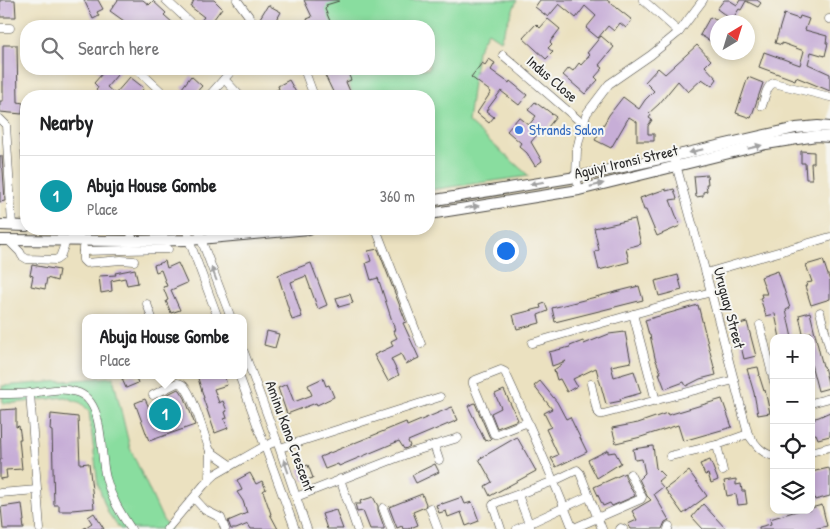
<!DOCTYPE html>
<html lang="en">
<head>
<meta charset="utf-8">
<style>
	:root { --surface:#fff; --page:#f6f6f6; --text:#202124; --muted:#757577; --line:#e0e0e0; --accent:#2563eb }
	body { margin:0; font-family:"Patrick Hand",sans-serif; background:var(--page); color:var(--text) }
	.controls { position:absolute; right:15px; bottom:15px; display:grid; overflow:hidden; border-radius:10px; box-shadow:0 2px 8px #0003 }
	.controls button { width:45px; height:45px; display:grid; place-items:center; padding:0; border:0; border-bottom:1px solid var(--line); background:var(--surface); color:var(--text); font:25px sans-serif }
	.compass { position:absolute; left:710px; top:15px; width:45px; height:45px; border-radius:50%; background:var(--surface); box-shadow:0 2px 8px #0003; rotate:38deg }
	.you { position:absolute; left:505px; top:250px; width:18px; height:18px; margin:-12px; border:4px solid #fff; border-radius:50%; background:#1a73e8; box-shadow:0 0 0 8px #1a73e833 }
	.badge { display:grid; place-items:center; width:32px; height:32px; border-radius:50%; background:var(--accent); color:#fff; font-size:16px; font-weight:700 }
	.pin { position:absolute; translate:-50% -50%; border:2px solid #fff; box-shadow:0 1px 5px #0006 }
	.popup { position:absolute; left:82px; top:314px; width:165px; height:65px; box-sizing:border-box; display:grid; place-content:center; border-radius:10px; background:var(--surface); filter:drop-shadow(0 1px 4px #0005); font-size:16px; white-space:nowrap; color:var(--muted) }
	.popup b { font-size:19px; color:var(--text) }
	.popup::after { content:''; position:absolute; left:50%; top:100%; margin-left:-10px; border:10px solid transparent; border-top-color:var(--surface) }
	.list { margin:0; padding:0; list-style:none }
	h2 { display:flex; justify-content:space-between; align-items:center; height:65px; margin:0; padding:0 20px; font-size:21px }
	h2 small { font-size:16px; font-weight:400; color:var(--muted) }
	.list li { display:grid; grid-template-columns:32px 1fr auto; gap:15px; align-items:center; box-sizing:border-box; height:80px; padding:0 20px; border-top:1px solid var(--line) }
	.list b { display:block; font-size:19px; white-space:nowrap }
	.list p { margin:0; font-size:16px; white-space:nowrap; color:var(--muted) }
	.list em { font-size:16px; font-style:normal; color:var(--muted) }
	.icon { flex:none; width:28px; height:28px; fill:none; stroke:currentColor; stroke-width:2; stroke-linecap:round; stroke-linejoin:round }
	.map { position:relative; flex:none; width:830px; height:529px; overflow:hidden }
	.search { position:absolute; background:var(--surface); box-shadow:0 2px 8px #0003; left:20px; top:20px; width:415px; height:55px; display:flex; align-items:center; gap:12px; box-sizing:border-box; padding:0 18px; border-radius:20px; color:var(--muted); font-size:19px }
	.panel { position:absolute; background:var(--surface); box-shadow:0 2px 8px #0003; left:20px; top:90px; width:415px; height:145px; border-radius:20px }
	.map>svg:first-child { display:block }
	.green { fill:#89dd9f; stroke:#5a8465 }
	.building { fill:#c7aed7 }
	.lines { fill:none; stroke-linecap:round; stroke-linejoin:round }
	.minor-casing { stroke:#484641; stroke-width:9 }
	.major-casing { stroke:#484641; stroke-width:12 }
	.minor { stroke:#fff; stroke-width:8 }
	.major { stroke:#fff; stroke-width:10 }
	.oneway { fill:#a0a0a0 }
	.shop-dot { fill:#3f7fe0; stroke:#f6f6f2; stroke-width:2 }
	.labels { text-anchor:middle; stroke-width:4; stroke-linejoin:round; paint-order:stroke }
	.street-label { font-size:15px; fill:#2b2b2b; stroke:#f6f6f2 }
	.shop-label { font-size:15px; fill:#366cbe; stroke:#f6f6f2; text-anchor:start }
</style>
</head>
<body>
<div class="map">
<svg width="830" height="529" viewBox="0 0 830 529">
	<rect width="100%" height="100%" fill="#f6f6f2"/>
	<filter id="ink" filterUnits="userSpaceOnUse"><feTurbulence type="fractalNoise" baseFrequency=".02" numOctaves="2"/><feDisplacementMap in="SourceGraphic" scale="10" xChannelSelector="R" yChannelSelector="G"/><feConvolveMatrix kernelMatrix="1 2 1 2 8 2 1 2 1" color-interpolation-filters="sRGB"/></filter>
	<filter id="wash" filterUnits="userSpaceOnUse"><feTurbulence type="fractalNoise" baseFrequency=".0096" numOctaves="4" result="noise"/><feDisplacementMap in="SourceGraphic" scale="20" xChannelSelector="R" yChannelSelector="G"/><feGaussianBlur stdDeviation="1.12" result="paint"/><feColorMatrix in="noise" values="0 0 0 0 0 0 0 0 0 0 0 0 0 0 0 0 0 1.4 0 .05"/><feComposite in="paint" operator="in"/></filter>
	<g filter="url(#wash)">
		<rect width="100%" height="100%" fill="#ebe1c0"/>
		<g class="green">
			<polygon points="322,0 517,0 500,40 488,32 477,51 468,122 529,176 429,190 429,96 353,96 344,69 429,69 429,26 330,26"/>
			<polygon points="113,377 130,448 163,520 171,529 120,529 108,513 98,485 89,411 81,403 65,397 16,403 3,403 2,386"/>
		</g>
		<g id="blocks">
			<g class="building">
				<polygon points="0,0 15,0 16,17 0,17"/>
				<polygon points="84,0 98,0 103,9 97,12 99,16 93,19"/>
				<polygon points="118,0 143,0 149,5 153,1 166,13 164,15 173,23 170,26 120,26 124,21 110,11"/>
				<polygon points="194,0 214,0 222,8 211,23 215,26 207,26 200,22 204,17 191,7"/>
				<polygon points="304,0 339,0 339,1 326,5 327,7 325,9 332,26 310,26 307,19 312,17"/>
				<polygon points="540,0 607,0 632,20 626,28 620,23 614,31 608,26 598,38 586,28 596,16 585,6 576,18 559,4 548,17 535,7"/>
				<polygon points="724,0 729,0 737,5 740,0 757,0 761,3 758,7 746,1 741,10 739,9 732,20 717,9"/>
				<polygon points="268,5 281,12 274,25 260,18"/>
				<polygon points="784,14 799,19 800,16 809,19 805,30 827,36 826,43 828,43 825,56 811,52 808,64 830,74 830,91 796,77 795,80 759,67 764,52 800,65 804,51 782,43 782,45 775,43"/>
				<polygon points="710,17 718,21 718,40 715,38 712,42 700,35"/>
				<polygon points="548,19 560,29 550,42 552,44 548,48 553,52 546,59 523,38 536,24 540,28"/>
				<polygon points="601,36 614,47 599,65 603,68 595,77 598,80 585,94 563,75 569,68 573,71 579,63 581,65 590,55 587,53"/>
				<polygon points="3,45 17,45 18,102 23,103 22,114 0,112 0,101 3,101"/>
				<polygon points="697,45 711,60 705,66 717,79 712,86 702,79 688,92 678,81 659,104 649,113 651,115 649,118 652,120 648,126 648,134 654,134 654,141 637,141 637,122 629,117 611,148 595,140 609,115 623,97 639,109 645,100 654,91 645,82 658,68 665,74"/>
				<polygon points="489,59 495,63 491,70 509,83 510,81 527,95 519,105 501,91 486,111 494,117 489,123 477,113 491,92 471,77 482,63 485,65"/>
				<polygon points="95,69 122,69 107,87 115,94 130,77 144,88 137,96 93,96 98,87 94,83 102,74"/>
				<polygon points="322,69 346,69 351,80 346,82 352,96 335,96"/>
				<polygon points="191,76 202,86 193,96 182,88"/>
				<polygon points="748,77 763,83 751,118 736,113"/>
				<polygon points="289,80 298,96 263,96 279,89 278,86"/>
				<polygon points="535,102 543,108 543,107 556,117 544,132 541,130 531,142 542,161 535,166 527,153 519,146 521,143 507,131 519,117 529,125 536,116 528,110"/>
				<polygon points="26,133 26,159 22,160 20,134"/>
				<polygon points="801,151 814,152 814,163 811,163 812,179 806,179 805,163 801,163"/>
				<polygon points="0,156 2,156 5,201 0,202"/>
				<polygon points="707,175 708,184 706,184 707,191 703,192 703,196 696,197 694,176"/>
				<polygon points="666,189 666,191 674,189 677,199 670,200 680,226 657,236 646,210 644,210 640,198"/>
				<polygon points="635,219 641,244 626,248 629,262 599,270 595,252 599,250 594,228"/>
				<polygon points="378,249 406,322 403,323 419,358 406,364 401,354 391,359 399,375 388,381 374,355 393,346 391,341 397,338 393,330 395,330 378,278 371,280 366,263 371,261 368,251"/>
				<polygon points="823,260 830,281 830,299 811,305 805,286 807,286 806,283 812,282 806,265"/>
				<polygon points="165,261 167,268 178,263 187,283 171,290 180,310 171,313 166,301 168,300 163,287 167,286 161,270 156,272 154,265"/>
				<polygon points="311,263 327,305 318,309 306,276 291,282 302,317 292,320 278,275"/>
				<polygon points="32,265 59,270 57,281 47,278 45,289 31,286 33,276 30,275"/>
				<polygon points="135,269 138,283 127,285 125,278 111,281 112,291 101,293 99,276 116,275 115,273"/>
				<polygon points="778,271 790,308 786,310 792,338 780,338 775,314 766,316 760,298 762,297 761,294 767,294 761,277"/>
				<polygon points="678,275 682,290 659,296 655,281"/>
				<polygon points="639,286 643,300 555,322 552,308"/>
				<polygon points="350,294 353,303 339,307 336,298"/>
				<polygon points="545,303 548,311 538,315 540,323 517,329 513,315 541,308 540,305"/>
				<polygon points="698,305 716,375 700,379 686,386 684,382 665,389 659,373 661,373 655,358 650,335 649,335 645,320"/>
				<polygon points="810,312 820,355 823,366 824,366 829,388 818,391 811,364 811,332 803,334 799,315"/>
				<polygon points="747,322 756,356 744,359 736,325"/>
				<polygon points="267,331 279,334 275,348 264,345"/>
				<polygon points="625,332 631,362 611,366 614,377 634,371 641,393 620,399 621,401 606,404 596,368 573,379 577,386 567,392 560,379 557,380 554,370 566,361 552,366 549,352 570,347 570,346 583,341 584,344 609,334"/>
				<polygon points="758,367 760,375 759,375 764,391 765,390 770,413 758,415 754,393 747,369"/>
				<polygon points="130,375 135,375 138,383 126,388 122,379"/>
				<polygon points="197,375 224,375 227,385 214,389 219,403 223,401 227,411 225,412 227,418 224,419 228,428 215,433 203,398 204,398"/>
				<polygon points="323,378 326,386 329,385 334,397 317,405 316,403 287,414 278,388 287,384 294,402 312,395 308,385"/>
				<polygon points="540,381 557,402 566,419 570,417 587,452 556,467 551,458 558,455 546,429 551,427 544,413 552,409 534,386"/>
				<polygon points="178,389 180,390 185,398 195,425 149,441 135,403 145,399 154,418 161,415 156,400"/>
				<polygon points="504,390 518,420 497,428 491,413 501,408 495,394"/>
				<polygon points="722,399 732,427 683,441 678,425 641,437 616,443 612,428 638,423 667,413 668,415"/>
				<polygon points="475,403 489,436 491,439 485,441 468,406"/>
				<polygon points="452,407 458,420 408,441 410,446 407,448 404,449 399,441 339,466 338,464 325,469 320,457 406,422 407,426"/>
				<polygon points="16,409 16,427 19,426 21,439 19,439 22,469 6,470 7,478 0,479 0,460 1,460 0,410"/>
				<polygon points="830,412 830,436 818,439 816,434 811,435 811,419 819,417"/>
				<polygon points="51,414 78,417 80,464 89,463 94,508 72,510 72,511 59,511 59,505 54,505 52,431 50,430"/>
				<polygon points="517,437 536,471 490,496 485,486 492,482 479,459"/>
				<polygon points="653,446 656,468 664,476 658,481 663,487 654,494 669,520 665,522 662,529 631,529 628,524 637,520 632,511 651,500 647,496 639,479 645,473 642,459 635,460 633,449"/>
				<polygon points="608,450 608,453 615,452 621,463 597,478 588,460"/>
				<polygon points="710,460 718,480 711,483 708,474 705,475 700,464"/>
				<polygon points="435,464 439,472 416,483 412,475"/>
				<polygon points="308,465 313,478 303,481 298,469"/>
				<polygon points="829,468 830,472 830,496 815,500 811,485 811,472"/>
				<polygon points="689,471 707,496 683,514 665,489"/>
				<polygon points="250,473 256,484 262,481 266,489 263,491 271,514 270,514 278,529 251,529 248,524 236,529 231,529 228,521 247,513 243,501 237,492 242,490 237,480"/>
				<polygon points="625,473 625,477 635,496 612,506 610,503 603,506 594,487"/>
				<polygon points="736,479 736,485 741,484 742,491 745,491 747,504 738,505 736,494 727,496 724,481"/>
				<polygon points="422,494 426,504 425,507 413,512 418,525 408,529 403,529 402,526 397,528 389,507"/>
				<polygon points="373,497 378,506 378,510 384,527 384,529 370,529 363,511 357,512 356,507 355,504 361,504 360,501"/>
				<polygon points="462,497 465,504 472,502 479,521 466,526 461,512 448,517 446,511 439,513 436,505 442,503 442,504"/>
				<polygon points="22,504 24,521 23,521 24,529 3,529 1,507"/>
				<polygon points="703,504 726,529 703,529 692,517"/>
				<polygon points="822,505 827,526 814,529 759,529 759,527 771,524 770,519 800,510 811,510 811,508"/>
				<polygon points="336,510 343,529 327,529 322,514"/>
				<polygon points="94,513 104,529 83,529 92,523 88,517"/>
			</g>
		</g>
	</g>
	<g filter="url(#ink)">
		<use href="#blocks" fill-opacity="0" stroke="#484641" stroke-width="1"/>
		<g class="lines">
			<defs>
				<g id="minor">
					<polyline points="166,0 194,26"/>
					<polyline points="237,0 256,26"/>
					<polyline points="643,0 679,32"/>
					<polyline points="829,19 830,19"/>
					<polyline points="0,28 10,28"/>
					<polyline points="503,55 583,124"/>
					<polyline points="137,69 166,96"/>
					<polyline points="304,69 314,96"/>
					<polyline points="224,79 240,96"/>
					<polyline points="209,96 233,69"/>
					<path d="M762 106C765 98 766 85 774 83L830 97"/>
					<polyline points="0,119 6,125 12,225"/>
					<path d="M675 161 711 292 748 434C755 444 762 454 774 456"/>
					<polyline points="579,190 576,177 577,149 583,124 587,113 609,84 651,55 679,32 703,0"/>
					<polyline points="188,229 189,240 218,318"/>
					<polyline points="199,229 201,239 231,318"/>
					<polyline points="376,229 421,344"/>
					<polyline points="8,240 20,252 22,256 27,259 56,260 60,257 66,241"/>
					<polyline points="131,241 132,229"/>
					<polyline points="83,248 83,260 86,263 121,260 134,261"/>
					<polyline points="83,251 168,249"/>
					<polyline points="706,273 830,237"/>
					<polyline points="147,304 152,318"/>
					<polyline points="820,312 830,350"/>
					<polyline points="633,314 656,401"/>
					<polyline points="760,325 774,382"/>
					<polyline points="532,343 711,292"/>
					<polyline points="244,352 277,441 307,529"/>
					<polyline points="239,375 295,529"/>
					<polyline points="591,384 597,411 600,414 603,414 734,380"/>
					<polyline points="30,393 40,529"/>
					<path d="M0 394C10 394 21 394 31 393 46 391 61 387 76 392 106 400 99 454 106 478 111 498 120 512 131 529"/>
					<path d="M153 395 177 383C181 384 181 383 184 386 194 397 204 435 210 451"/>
					<polyline points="811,403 830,398"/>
					<path d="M528 422 497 434H494L473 384V381L501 370 505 372C529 424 552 476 573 529"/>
					<polyline points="434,445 439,460"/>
					<polyline points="280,448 440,397"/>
					<polyline points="811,452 830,447"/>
					<polyline points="670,456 717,445"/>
					<polyline points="723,471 717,445 748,434"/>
					<polyline points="340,479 357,529"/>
					<polyline points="209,481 210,451 230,465"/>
					<polyline points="0,493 37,490"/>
					<polyline points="518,495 531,529"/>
					<polyline points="296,497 412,452 458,438"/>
					<polyline points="194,498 205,510 221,518 225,529"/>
					<polyline points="383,508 391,529"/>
					<polyline points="430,508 438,529"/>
					<polyline points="167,529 204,485 216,474 265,446 277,441"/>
					<polyline points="501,529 493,505 495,503 554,481 577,470 580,473 602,529"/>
					<polyline points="517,529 589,496"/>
					<polyline points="572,529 641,499 642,497 630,474"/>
					<polyline points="620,529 621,528 623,529"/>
					<polyline points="668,529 669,526"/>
				</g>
				<g id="major">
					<polyline points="429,201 576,177 674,156 796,128 818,126 830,127"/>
					<polyline points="429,214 579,190 766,144 816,136 830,137"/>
					<polyline points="0,225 26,226"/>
					<polyline points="0,240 131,241 189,240 309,229"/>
				</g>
			</defs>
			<use href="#minor" class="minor-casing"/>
			<use href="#major" class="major-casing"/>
			<use href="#minor" class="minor"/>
			<use href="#major" class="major"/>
		</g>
		<defs><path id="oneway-solid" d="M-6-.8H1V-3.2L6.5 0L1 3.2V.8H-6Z" transform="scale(1.25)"/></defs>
		<g class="oneway">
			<use href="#oneway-solid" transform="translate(755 147) rotate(-14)"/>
			<use href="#oneway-solid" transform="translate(696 151) rotate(166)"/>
			<use href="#oneway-solid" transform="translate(537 183) rotate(171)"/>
			<use href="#oneway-solid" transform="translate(597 185) rotate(-14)"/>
			<use href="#oneway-solid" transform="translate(472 207) rotate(-9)"/>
			<use href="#oneway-solid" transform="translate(214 274) rotate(-111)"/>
			<use href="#oneway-solid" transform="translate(286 466) rotate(-109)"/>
		</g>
	</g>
	<circle class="shop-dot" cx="519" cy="130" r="5"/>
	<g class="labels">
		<g class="street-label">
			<text transform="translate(552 79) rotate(41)" y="5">Indus Close</text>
			<text transform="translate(626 162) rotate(-13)" y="5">Aguiyi Ironsi Street</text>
			<text transform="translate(729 308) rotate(75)" y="5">Uruguay Street</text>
			<text transform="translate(290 436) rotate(70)" y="5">Aminu Kano Crescent</text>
		</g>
		<g class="shop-label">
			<text x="529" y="135">Strands Salon</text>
		</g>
	</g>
</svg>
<div class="controls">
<button>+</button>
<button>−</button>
<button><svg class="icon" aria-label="locate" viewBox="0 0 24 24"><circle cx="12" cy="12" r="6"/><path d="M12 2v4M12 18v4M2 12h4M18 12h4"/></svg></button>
<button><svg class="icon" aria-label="layers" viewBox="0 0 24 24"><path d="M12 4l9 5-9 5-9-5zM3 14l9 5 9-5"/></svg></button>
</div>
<svg class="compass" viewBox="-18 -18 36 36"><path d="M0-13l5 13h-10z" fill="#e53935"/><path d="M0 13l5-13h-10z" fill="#757577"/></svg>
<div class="you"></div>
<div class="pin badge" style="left:165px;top:414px;background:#0f9aa8">1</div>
<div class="popup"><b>Abuja House Gombe</b>Place</div>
<div class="search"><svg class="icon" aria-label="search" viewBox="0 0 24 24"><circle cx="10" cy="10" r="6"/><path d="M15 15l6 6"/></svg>Search here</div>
<section class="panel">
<h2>Nearby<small></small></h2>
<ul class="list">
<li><span class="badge" style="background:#0f9aa8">1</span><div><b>Abuja House Gombe</b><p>Place</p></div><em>360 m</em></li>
</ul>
</section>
</div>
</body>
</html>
